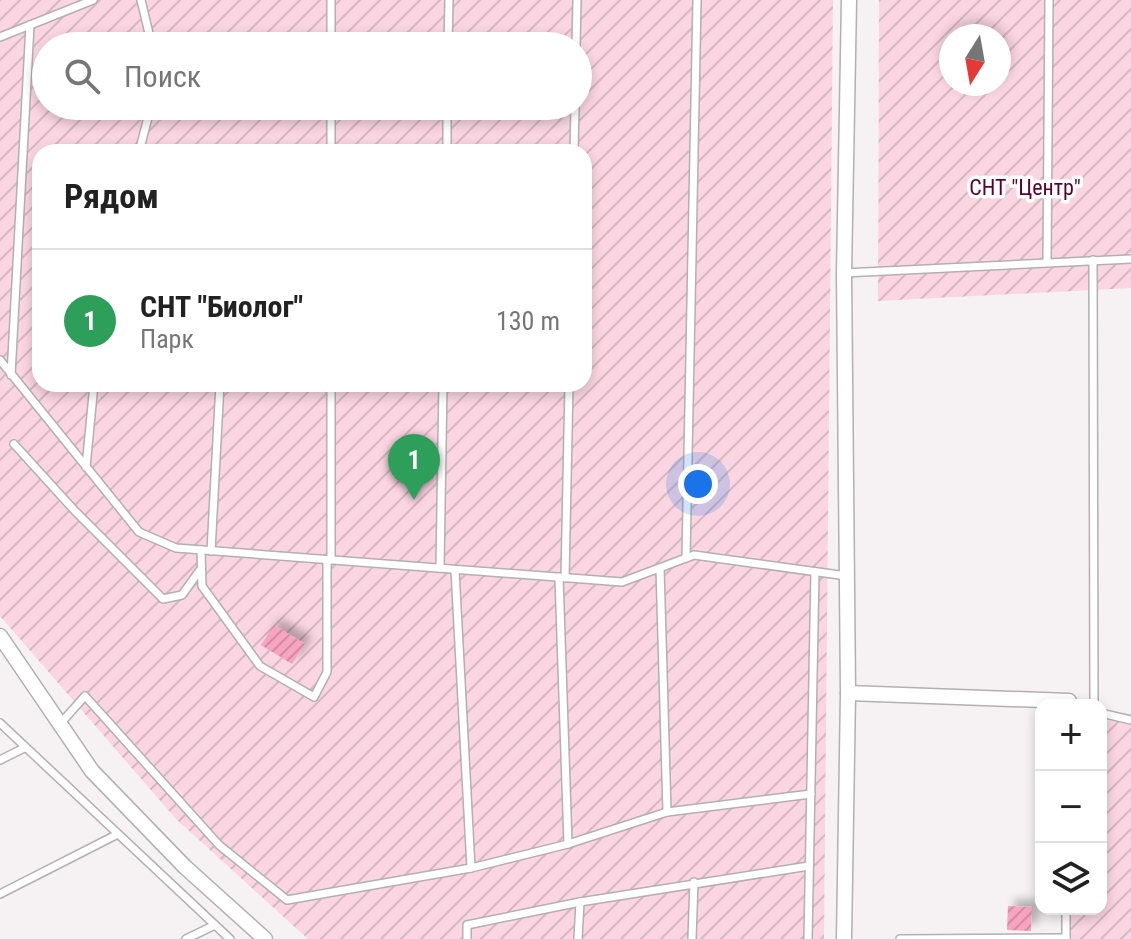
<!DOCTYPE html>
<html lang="ru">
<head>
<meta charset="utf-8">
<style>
	:root { --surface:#fff; --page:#f2f2f2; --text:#222; --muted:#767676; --line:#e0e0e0; --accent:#379066 }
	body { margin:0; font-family:"Roboto Condensed",sans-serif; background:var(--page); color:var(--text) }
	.controls { position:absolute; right:24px; bottom:24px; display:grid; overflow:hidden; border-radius:16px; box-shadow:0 4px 12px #0003 }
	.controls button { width:72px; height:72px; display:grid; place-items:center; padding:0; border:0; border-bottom:2px solid var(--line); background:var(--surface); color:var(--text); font:40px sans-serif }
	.compass { position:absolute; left:939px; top:24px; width:72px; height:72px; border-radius:50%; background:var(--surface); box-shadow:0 4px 12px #0003; rotate:191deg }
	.you { position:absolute; left:698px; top:484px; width:28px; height:28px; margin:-20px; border:6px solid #fff; border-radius:50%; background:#1a73e8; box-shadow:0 0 0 12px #1a73e833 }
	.badge { display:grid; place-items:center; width:52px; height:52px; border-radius:50%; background:var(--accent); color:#fff; font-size:26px; font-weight:700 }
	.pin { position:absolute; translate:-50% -66px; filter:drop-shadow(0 2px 4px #0008) }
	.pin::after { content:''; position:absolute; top:42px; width:28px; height:24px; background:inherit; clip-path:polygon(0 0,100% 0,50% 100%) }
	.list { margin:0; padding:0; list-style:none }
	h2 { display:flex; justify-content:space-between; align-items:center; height:104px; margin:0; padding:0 32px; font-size:34px }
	h2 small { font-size:26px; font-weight:400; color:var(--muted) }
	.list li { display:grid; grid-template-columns:52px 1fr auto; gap:24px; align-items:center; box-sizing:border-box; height:144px; padding:0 32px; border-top:2px solid var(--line) }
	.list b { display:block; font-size:30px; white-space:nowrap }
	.list p { margin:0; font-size:26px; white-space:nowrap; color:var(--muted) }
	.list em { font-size:26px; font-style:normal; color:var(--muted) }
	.icon { flex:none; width:44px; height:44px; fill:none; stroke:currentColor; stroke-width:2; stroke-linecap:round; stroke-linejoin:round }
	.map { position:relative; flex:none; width:1131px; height:939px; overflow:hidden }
	.search { position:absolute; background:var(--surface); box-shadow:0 4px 12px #0003; left:32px; top:32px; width:560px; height:88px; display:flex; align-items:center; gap:20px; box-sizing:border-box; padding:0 28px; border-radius:44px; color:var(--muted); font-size:30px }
	.panel { position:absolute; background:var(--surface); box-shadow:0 4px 12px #0003; left:32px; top:144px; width:560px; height:248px; border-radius:24px }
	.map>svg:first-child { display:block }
	.garden { fill:url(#garden-furrows); fill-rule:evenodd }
	.building { fill:url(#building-hatch); filter:url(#shadow) }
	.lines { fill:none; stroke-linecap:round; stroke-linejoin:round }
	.lane-casing { stroke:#b4afb1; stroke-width:10 }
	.street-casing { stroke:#b4afb1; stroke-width:17 }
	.lane { stroke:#fff; stroke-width:7 }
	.street { stroke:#fff; stroke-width:14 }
	.labels { text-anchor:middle; stroke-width:7; stroke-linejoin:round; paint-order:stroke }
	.park-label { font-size:22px; fill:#5b0030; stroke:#fff }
</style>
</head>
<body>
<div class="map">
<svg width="1131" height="939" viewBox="0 0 1131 939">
	<defs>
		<pattern id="garden-furrows" width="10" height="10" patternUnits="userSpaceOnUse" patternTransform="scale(2)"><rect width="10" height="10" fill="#fbd6e2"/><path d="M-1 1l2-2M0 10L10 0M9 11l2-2" fill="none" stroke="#d7b7c1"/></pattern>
		<pattern id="building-hatch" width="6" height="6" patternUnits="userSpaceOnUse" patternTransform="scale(2)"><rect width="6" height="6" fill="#f7a4c1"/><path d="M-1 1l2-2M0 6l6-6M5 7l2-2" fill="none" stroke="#d38ca5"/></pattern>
		<filter id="shadow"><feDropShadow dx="7" dy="-7" stdDeviation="4" flood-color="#0004"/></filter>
	</defs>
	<rect width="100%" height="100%" fill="#f6f2f3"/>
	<g class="garden">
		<path d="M0 0H833L824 939H308L176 819 0 616ZM46 46H578V106H46ZM40 152H584V384H40Z"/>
		<path d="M879 0H1131V288L878 301ZM951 36H999V84H951Z"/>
		<polygon points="1101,713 1131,720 1131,939 1064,939 1065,909 1101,909"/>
	</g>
	<g class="building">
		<polygon points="274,625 305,644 292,664 261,645"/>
		<polygon points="1008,906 1032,907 1031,931 1007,930"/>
	</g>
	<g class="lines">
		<defs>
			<g id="lane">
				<polyline points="141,0 152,46"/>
				<polyline points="0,37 93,0"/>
				<polyline points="331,46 331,0"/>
				<polyline points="448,46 449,0"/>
				<polyline points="576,46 577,0"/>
				<polyline points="139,152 151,106"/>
				<polyline points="331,152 331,106"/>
				<polyline points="447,152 447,106"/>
				<polyline points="574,152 575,106"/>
				<polyline points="1093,260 1094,705"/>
				<polyline points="1047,262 1049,0"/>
				<polyline points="844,273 1131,259"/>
				<polyline points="0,360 139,532 176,548 622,582 694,555 847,576"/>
				<polyline points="11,375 30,25"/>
				<polyline points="14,444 75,511 163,599 182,595 200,570"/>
				<polyline points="86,467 94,384"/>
				<polyline points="201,550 202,586 260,666 314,697 327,672 327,560"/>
				<polyline points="211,551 220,384"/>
				<polyline points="686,558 697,0"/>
				<polyline points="331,560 331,384"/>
				<polyline points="440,568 443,384"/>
				<polyline points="660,568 667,812"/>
				<polyline points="455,570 471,868"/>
				<polyline points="559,577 568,844"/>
				<polyline points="565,578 569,384"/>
				<polyline points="1101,713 1131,720"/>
				<polyline points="0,723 230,939"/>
				<polyline points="60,724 85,696 219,845 287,900 471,868 568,844 667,812 811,794"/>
				<polyline points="0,760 24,748"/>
				<polyline points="0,894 116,835"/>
				<polyline points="186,939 215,925"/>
				<polyline points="467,939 467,925 580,902 809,866"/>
				<polyline points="578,939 580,902"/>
				<polyline points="692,939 694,882"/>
				<polyline points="808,939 815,572"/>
				<polyline points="900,939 1066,938"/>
				<polyline points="1066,939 1066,909"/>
			</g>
			<g id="street">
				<polyline points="0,636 92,771 185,867 265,939"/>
				<polyline points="848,693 1069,701"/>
				<polyline points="844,939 848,693 844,273 849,0"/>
			</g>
		</defs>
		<use href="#lane" class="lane-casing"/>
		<use href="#street" class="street-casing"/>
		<use href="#lane" class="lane"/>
		<use href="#street" class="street"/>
	</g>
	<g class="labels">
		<g class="park-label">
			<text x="1025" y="195">СНТ "Центр"</text>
		</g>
	</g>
</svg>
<div class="controls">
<button>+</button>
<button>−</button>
<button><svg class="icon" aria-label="layers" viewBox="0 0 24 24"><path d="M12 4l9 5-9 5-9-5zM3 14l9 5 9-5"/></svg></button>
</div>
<svg class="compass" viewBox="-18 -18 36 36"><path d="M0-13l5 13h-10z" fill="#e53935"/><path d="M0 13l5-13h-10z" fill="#767676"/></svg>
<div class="you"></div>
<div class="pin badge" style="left:414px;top:500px;background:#2e9e5b">1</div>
<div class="search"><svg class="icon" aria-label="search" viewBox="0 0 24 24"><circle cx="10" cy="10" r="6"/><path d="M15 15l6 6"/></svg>Поиск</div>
<section class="panel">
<h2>Рядом<small></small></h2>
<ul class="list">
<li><span class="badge" style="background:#2e9e5b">1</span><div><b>СНТ &quot;Биолог&quot;</b><p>Парк</p></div><em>130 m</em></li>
</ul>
</section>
</div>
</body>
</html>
